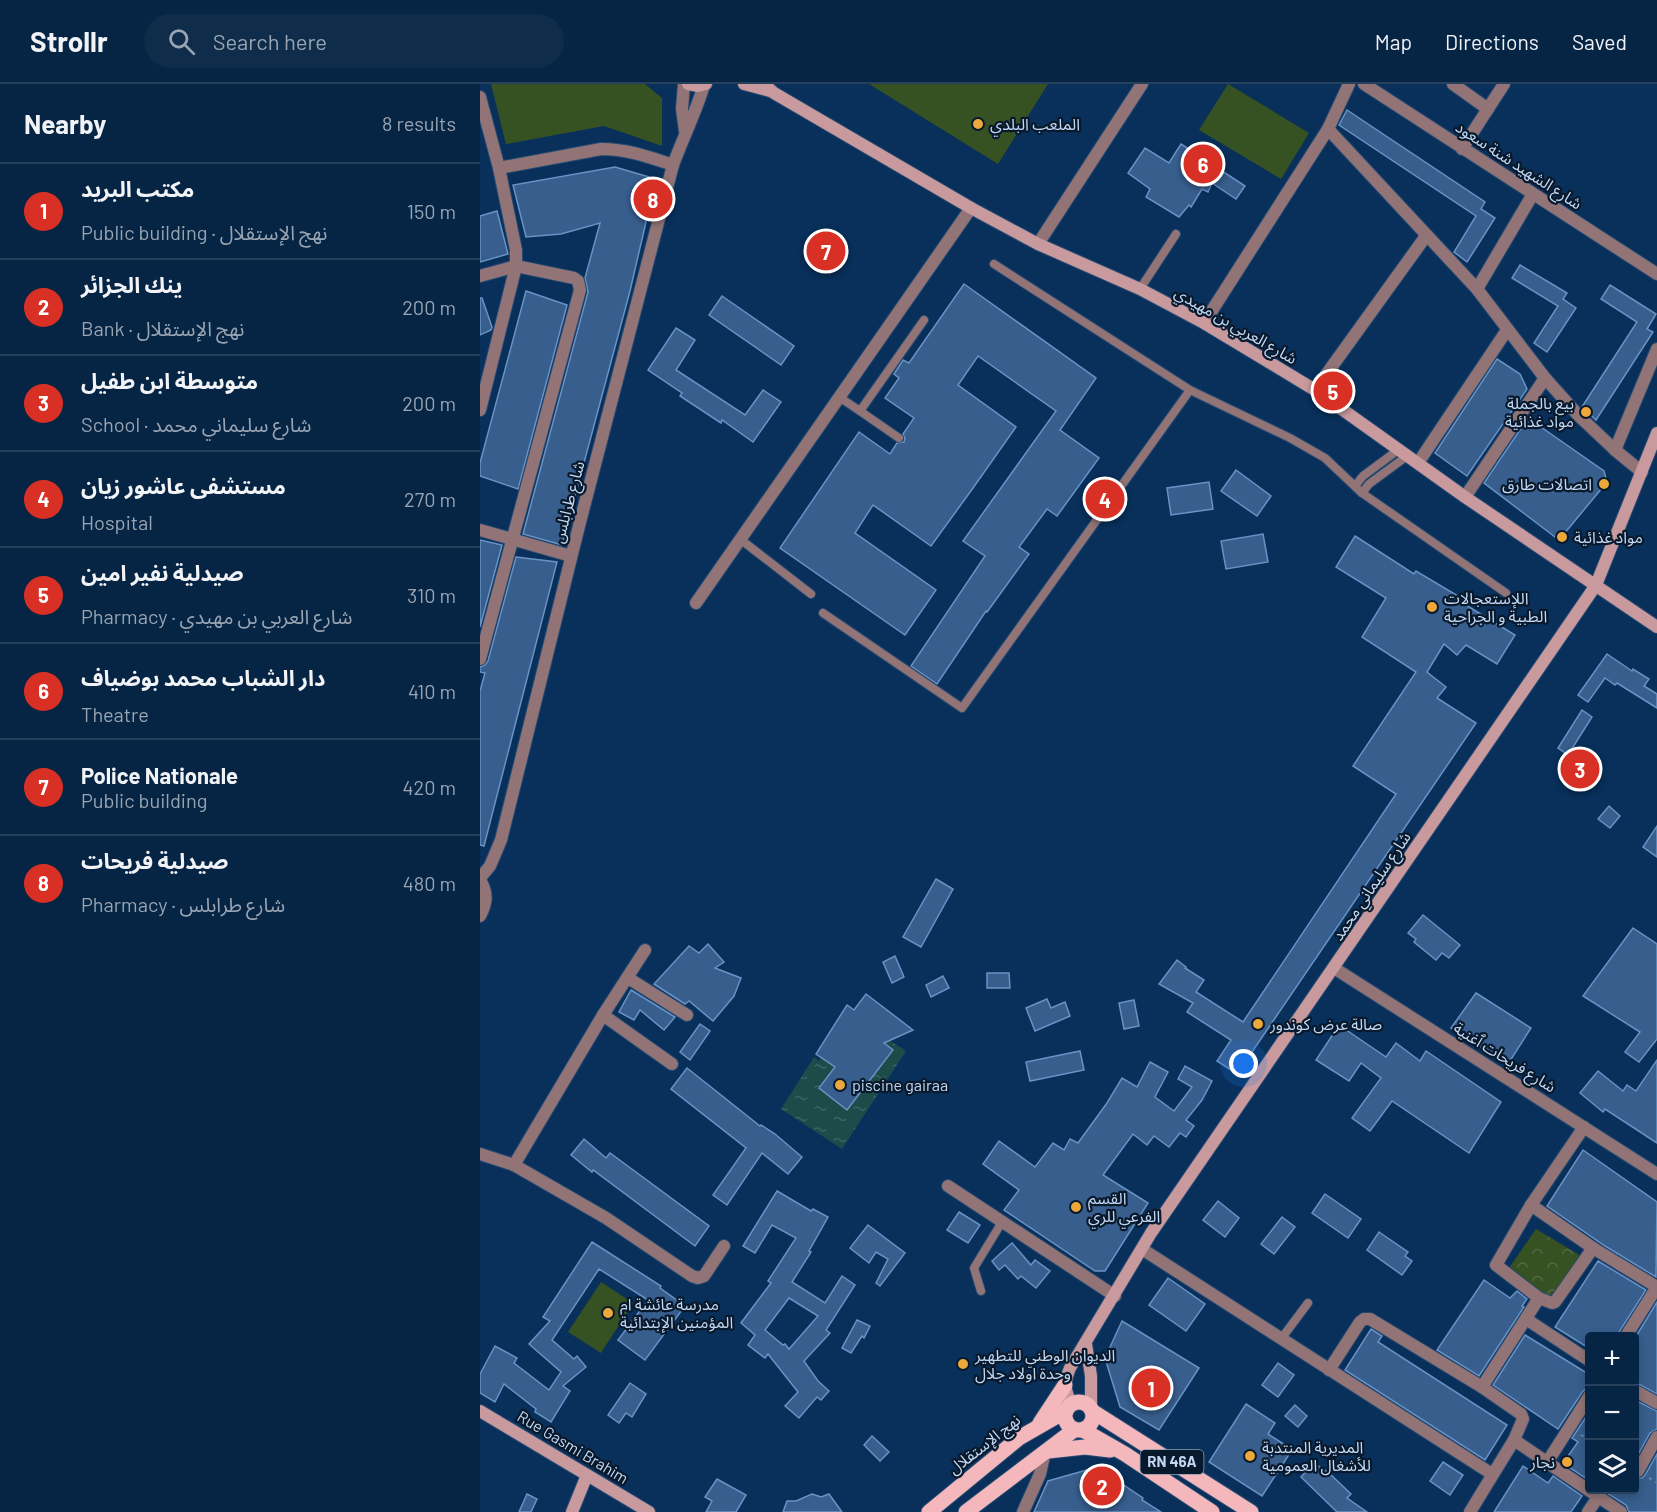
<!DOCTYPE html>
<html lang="en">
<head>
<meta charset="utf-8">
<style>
	:root { --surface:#062444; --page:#0f2c4b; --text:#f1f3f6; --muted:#98a4b2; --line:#27415d; --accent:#d93025 }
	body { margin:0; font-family:Barlow,"Noto Sans Arabic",sans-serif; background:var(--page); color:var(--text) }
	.controls { position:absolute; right:18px; bottom:18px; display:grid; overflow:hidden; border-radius:6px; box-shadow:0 3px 9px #0003 }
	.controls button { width:54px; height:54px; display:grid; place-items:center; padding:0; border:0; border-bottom:2px solid var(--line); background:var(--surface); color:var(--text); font:30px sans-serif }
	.you { position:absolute; left:764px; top:980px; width:21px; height:21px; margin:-15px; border:4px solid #fff; border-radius:50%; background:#1a73e8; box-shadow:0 0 0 9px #1a73e833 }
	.badge { display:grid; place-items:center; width:39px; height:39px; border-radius:50%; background:var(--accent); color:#fff; font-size:20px; font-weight:700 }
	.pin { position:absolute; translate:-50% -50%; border:3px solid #fff; box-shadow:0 2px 6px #0006 }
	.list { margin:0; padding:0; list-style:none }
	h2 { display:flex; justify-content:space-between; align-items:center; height:78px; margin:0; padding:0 24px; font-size:26px }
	h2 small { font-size:20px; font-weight:400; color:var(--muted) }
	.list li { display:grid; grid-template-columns:39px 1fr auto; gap:18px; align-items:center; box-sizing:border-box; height:96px; padding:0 24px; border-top:2px solid var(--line) }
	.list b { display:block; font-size:22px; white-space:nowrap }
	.list p { margin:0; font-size:20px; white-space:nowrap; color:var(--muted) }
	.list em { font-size:20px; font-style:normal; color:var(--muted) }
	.icon { flex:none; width:33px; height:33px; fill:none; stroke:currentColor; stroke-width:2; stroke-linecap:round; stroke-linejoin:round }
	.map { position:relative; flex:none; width:1177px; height:1428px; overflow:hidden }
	header { display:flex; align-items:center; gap:36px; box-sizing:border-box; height:84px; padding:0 30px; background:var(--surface); border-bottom:2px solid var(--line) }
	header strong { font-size:28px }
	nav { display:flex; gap:33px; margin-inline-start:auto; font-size:21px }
	.search { width:420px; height:54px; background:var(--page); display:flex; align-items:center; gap:15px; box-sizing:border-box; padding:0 21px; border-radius:33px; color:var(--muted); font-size:22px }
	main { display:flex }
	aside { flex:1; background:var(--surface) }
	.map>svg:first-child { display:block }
	.green { fill:#365222 }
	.park { fill:url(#park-crowns) }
	.water { fill:url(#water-ripples) }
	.building { fill:#375e8d; stroke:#6992c5; stroke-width:1.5; fill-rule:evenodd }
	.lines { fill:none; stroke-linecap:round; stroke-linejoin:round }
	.lane-casing { stroke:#264b73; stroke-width:10 }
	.street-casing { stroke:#264b73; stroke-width:14 }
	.secondary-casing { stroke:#264b73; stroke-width:14 }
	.primary-casing { stroke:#264b73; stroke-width:17 }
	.path { stroke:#6886a9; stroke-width:2; stroke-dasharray:3 4.5; stroke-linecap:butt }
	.lane { stroke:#927476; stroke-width:8 }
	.street { stroke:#927476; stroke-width:12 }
	.secondary { stroke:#c99a9d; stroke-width:12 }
	.primary { stroke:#f4b7bb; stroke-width:15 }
	.poi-dot { fill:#eda83c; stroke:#09192c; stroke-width:2 }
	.labels { text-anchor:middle; stroke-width:4.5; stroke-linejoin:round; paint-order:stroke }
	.shield { fill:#09192c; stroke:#8a9eb7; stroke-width:1.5 }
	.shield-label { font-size:15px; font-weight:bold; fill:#c1d7f2 }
	.poi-label { font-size:16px; fill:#c1d7f2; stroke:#09192c; text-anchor:start }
	.street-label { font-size:16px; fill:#c1d7f2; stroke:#09192c }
</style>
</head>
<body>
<header>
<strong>Strollr</strong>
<div class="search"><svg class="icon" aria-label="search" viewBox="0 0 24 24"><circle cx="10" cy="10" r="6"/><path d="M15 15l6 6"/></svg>Search here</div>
<nav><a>Map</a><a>Directions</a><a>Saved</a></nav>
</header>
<main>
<aside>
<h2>Nearby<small>8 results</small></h2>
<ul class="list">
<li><span class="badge">1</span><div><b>مكتب البريد</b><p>Public building · نهج الإستقلال</p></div><em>150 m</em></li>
<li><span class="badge">2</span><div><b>ينك الجزائر</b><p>Bank · نهج الإستقلال</p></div><em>200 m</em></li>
<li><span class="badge">3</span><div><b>متوسطة ابن طفيل</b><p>School · شارع سليماني محمد</p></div><em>200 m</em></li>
<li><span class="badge">4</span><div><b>مستشفى عاشور زيان</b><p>Hospital</p></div><em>270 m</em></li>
<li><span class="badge">5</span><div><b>صيدلية نفير امين</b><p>Pharmacy · شارع العربي بن مهيدي</p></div><em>310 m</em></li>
<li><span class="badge">6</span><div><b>دار الشباب محمد بوضياف</b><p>Theatre</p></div><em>410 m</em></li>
<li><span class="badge">7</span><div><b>Police Nationale</b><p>Public building</p></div><em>420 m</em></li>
<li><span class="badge">8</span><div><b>صيدلية فريحات</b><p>Pharmacy · شارع طرابلس</p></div><em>480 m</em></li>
</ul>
</aside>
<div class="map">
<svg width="1177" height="1428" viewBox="0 0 1177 1428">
	<defs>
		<pattern id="park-crowns" width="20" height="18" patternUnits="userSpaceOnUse" patternTransform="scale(1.5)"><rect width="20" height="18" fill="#365222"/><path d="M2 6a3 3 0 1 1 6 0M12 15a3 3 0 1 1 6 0" fill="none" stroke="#516a43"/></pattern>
		<pattern id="water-ripples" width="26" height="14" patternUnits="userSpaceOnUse" patternTransform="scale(1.5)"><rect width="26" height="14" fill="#1c4b4a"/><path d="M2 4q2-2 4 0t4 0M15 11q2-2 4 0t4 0" fill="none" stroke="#3b6465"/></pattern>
	</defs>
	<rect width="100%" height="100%" fill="#08305b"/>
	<g class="green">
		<polygon points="11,0 165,0 182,14 182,62 124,42 26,60"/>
		<polygon points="389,0 568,0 518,80"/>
		<polygon points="748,0 829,49 801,95 719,46"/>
		<polygon points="121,1198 153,1219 121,1269 88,1248"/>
	</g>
	<polygon class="park" points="1056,1145 1101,1172 1070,1214 1027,1187"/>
	<polygon class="water" points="368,930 426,967 362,1065 301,1025 334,973 339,977"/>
	<g class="building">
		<polygon points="867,26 1005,118 1001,125 1015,134 987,178 974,168 996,132 859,41"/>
		<polygon points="701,60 765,102 756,115 732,99 728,108 722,105 711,123 709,121 699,133 666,113 670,105 648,89 665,64 689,79"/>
		<polygon points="135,83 176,95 150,207 82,461 43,450 108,208 105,194 120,139 81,150 46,153 33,101"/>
		<polygon points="17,127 28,170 0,178 0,132"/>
		<polygon points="1040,181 1087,209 1083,215 1096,224 1067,268 1054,259 1078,222 1032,194"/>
		<polygon points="484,200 616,294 580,346 619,374 577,432 567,425 539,463 549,470 507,528 506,527 457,600 431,582 505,472 483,457 576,327 498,272 478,301 536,343 493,404 451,462 393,421 375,449 456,506 425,551 300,464 379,348 410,370 417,359 424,358 425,354 423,350 434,334 405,314 419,294 414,290 423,276 429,279"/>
		<polygon points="1130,201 1176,230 1167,245 1173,248 1116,336 1102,323 1157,238 1121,215"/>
		<polygon points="46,207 87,221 38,405 0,392 0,379"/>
		<polygon points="242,212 314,262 301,281 229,231"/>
		<polygon points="0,214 2,214 12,243 11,246 0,251"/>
		<polygon points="196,244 215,256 196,286 265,331 283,306 301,318 273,358 242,336 241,339 200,312 202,309 168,286"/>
		<polygon points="1017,275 1040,290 1047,305 987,392 955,369"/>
		<polygon points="1048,334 1124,387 1127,398 1079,456 1004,399"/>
		<polygon points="756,386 791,412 777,432 741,407"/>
		<polygon points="729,398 733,425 691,431 687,404"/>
		<polygon points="783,450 788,478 746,485 741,457"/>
		<polygon points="875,452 934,490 936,487 978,512 976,515 1035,551 1017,580 986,561 977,571 964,560 947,588 966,603 957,614 996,639 757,990 737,977 751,956 707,928 713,919 679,900 697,876 706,883 705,884 724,896 716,908 763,938 916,710 873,682 936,588 882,553 906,514 856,483"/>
		<polygon points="0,456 22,461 0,543"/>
		<polygon points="36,473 77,478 4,762 0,761 0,607 5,589 0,588 0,583 5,581 8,577"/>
		<polygon points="1127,570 1152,587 1153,585 1169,595 1164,602 1177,610 1177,624 1137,599 1135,601 1125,594 1108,618 1098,611"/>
		<polygon points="1102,626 1112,633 1088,671 1078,664"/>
		<polygon points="1129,722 1140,732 1130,744 1118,735"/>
		<polygon points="1177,742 1177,773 1163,763"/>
		<polygon points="456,795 473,805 441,863 423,853"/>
		<polygon points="943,831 980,861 969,874 962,869 956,876 934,858 936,855 928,849"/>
		<polygon points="1153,844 1177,860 1177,955 1159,978 1145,968 1160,948 1103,912"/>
		<polygon points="228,860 244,878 235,884 261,894 254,912 233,937 209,917 205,920 174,900 209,862 219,869"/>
		<polygon points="415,872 424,893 412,899 403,878"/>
		<polygon points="507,889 529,889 530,904 507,904"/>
		<polygon points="463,892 469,904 451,913 446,901"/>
		<polygon points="151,906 195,933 184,946 160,926 154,936 139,928"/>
		<polygon points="996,909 1051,944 1028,980 971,944"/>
		<polygon points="386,910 433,946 404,959 413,966 367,1026 339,1004 355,983 336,970 367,921 374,926"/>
		<polygon points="567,915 571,924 585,918 590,932 555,947 546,924"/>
		<polygon points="654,916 659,942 644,945 639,919"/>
		<polygon points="220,940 230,947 210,976 200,968"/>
		<polygon points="859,941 906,973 916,959 940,977 946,967 1021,1018 989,1069 912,1017 890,1047 872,1034 901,994 881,979 869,997 836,976"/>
		<polygon points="600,967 604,986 550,997 546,978"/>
		<polygon points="1177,976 1177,1059 1125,1025 1123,1028 1100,1009 1118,987 1143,1007 1147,1001 1156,1007"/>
		<polygon points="670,978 688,988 675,1013 694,1027 712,1003 698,995 705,982 732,997 722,1016 706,1036 714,1042 706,1053 700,1049 689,1063 674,1052 667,1061 653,1050 623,1091 668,1119 625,1187 615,1187 524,1126 539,1106 503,1080 519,1057 555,1083 573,1059 584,1066 590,1055 598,1059 627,1019 642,994 657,1003"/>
		<polygon points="207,984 280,1042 281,1041 295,1050 322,1073 308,1090 282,1069 247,1121 233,1111 266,1064 191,1005"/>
		<polygon points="104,1055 126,1074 130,1069 229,1142 215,1162 113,1086 112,1088 91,1071"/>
		<polygon points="1103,1066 1177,1118 1176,1193 1125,1162 1067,1122"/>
		<path d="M297 1107 331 1127 333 1125 348 1133 329 1167 331 1168 312 1198 345 1219 362 1192 375 1201 346 1246 350 1249 324 1277 338 1297 349 1307 341 1316 337 1313 319 1334 305 1322 318 1308 288 1270 285 1274 268 1261 275 1251 261 1239 291 1199 288 1197 316 1154 292 1141 275 1169 263 1162ZM309 1214 338 1232 309 1265 305 1260 303 1261 285 1246Z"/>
		<polygon points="845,1110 881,1135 868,1154 832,1129"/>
		<polygon points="738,1117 759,1134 745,1153 723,1136"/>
		<polygon points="479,1128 500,1141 488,1159 467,1146"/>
		<polygon points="802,1133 815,1143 794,1170 781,1160"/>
		<polygon points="388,1141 425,1169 400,1202 396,1199 408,1175 396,1168 389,1179 370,1164"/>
		<polygon points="899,1148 928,1168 925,1172 932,1177 922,1191 887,1166"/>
		<polygon points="112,1158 181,1202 180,1204 205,1222 165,1276 138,1256 168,1216 119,1185 72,1256 94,1275 97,1272 106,1283 83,1302 90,1307 71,1338 55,1328 56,1325 24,1300 15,1318 0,1309 0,1290 15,1262 37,1274 34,1279 69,1306 81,1288 49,1260 70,1237 63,1233"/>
		<polygon points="532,1159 551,1181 555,1176 570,1187 556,1204 541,1192 538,1195 525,1181 519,1186 512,1177"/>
		<polygon points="1118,1177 1166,1206 1139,1248 1138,1252 1110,1252 1110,1265 1075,1243"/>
		<polygon points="688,1194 725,1220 706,1247 669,1221"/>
		<polygon points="1004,1196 1030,1214 1037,1207 1047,1215 1042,1222 1044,1223 999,1292 957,1266"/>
		<polygon points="1177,1218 1177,1310 1155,1298 1155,1254"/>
		<polygon points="377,1236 390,1242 384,1254 382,1252 371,1269 362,1264"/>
		<polygon points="642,1237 719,1284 679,1346 640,1323 625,1274"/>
		<polygon points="891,1245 902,1252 898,1258 1027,1341 1005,1376 865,1286"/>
		<polygon points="1045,1251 1110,1291 1110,1303 1103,1307 1078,1345 1013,1301"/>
		<polygon points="798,1279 814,1291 798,1313 782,1301"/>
		<polygon points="150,1299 166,1310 152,1333 146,1329 139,1339 128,1331"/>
		<polygon points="1155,1316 1177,1327 1177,1345 1170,1349 1155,1376"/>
		<polygon points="766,1320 795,1339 788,1350 810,1364 810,1369 782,1412 729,1378"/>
		<polygon points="815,1321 827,1332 818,1343 805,1332"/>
		<polygon points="1110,1327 1110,1397 1083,1379 1098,1358 1092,1354"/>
		<polygon points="392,1352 409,1368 400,1377 384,1361"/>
		<polygon points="1177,1370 1177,1428 1149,1428 1146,1421 1122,1406 1155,1406 1155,1394 1162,1394 1165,1391"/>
		<polygon points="963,1378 983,1391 970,1411 950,1397"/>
		<polygon points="834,1379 849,1389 871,1410 867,1414 887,1428 857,1428 821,1393"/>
		<polygon points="1043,1382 1068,1399 1073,1392 1102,1412 1091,1428 1014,1428"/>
		<polygon points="617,1383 663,1414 662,1416 681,1428 554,1428 568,1397"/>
		<polygon points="237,1395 266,1411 256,1428 226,1428 232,1417 225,1413"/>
		<polygon points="47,1410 57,1415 51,1428 39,1428"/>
		<polygon points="332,1410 341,1413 349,1410 362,1428 303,1428 307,1417 316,1417"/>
	</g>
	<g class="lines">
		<defs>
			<g id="lane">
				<polyline points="514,180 710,306"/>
				<polyline points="660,205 696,150"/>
				<polyline points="359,313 380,327 444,236"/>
				<polyline points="380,327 419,354"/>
				<polyline points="875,402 883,392 918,366"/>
				<polyline points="882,409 889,400 927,372"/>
				<polyline points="260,455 331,510"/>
				<polyline points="343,529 482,624 710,306 810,354 845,374 882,409 1026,509"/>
				<polyline points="501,1207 494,1184 522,1138"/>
				<polyline points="801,1255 828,1219"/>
			</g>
			<g id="street">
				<polyline points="204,0 202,25 205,47"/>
				<polyline points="884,0 1177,190"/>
				<polyline points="973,0 1008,25"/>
				<polyline points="0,13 19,84 36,166 36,182 0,326"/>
				<polyline points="848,45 997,205 1065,294 1099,332 1135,366 1162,388"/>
				<polyline points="982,65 1024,0"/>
				<path d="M19 84 121 65C147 65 169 73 193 81"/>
				<polyline points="558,160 662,0"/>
				<polyline points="0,192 36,182 94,194 98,197 100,206 0,575"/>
				<polyline points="997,205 1053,110"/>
				<polyline points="724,239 848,45 869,0"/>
				<polyline points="835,306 946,152"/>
				<polyline points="1135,366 1177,265"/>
				<polyline points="938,379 1027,246"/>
				<polyline points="985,413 1065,294"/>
				<polyline points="0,446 91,472"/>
				<polyline points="216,519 491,124"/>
				<path d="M0 794 10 782 21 756 99 442 193 81C203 54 216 28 224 1"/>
				<path d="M0 796C8 809 7 819 0 832"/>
				<polyline points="854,884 1177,1090"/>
				<polyline points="148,894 207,931"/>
				<polyline points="123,931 192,980"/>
				<polyline points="1104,1043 1051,1121 1016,1181 1059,1214 1072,1219 1075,1218 1113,1164"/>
				<polyline points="0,1070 34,1081 126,1134 212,1192 218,1194 224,1192 244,1162"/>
				<polyline points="34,1081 123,931 165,866"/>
				<polyline points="468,1102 635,1212"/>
				<polyline points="1051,1121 1113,1164 1177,1203"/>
				<polyline points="662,1165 1012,1390"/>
				<polyline points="1046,1235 1110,1277"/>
				<polyline points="1146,1252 1177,1203"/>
				<polyline points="849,1286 880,1238 884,1235 890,1235 1002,1303 1041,1330 1043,1335 1034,1356 990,1428"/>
				<polyline points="1002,1303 1059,1214"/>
				<polyline points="1154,1306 1177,1319"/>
				<polyline points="1034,1356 1141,1428"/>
				<polyline points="1068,1377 1110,1311"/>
				<polyline points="1158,1387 1177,1353"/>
				<polyline points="543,1428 560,1390 565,1368"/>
				<polyline points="1108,1428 1118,1413"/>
			</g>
			<g id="secondary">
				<polyline points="208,0 218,2 226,0"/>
				<polyline points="264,0 290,7"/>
				<polyline points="284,0 294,9 491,124 558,160 660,205 724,239 835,306 985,413 1177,543"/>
				<polyline points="606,1260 611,1292 611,1324"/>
				<path d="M592 1320C584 1307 584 1298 590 1284L671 1149 1116 501 1177 349"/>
				<polyline points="0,1327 169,1428"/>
				<polyline points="92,1428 107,1391"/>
			</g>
			<g id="primary">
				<circle cx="599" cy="1332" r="14"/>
				<polyline points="612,1327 771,1428"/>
				<polyline points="560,1339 585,1301"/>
				<polyline points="603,1346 645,1370 732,1428"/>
				<polyline points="568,1367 605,1363 630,1366"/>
				<polyline points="449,1428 539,1354 586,1327"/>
				<polyline points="486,1428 594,1346"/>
			</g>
		</defs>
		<use href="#lane" class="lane-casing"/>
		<use href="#street" class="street-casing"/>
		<use href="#secondary" class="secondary-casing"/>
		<use href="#primary" class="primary-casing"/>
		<g class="path">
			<polyline points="1101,1351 1110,1356"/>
			<polyline points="1169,1394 1177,1399"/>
		</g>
		<use href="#lane" class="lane"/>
		<use href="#street" class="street"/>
		<use href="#secondary" class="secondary"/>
		<use href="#primary" class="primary"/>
	</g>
	<g class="poi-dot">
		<circle cx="498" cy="40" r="6"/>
		<circle cx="1106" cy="328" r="6"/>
		<circle cx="1124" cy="400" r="6"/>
		<circle cx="1082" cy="453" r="6"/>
		<circle cx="952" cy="523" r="6"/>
		<circle cx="778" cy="940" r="6"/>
		<circle cx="360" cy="1001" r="6"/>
		<circle cx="596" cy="1123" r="6"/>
		<circle cx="128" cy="1229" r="6"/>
		<circle cx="483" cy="1280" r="6"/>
		<circle cx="770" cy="1372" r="6"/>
		<circle cx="1087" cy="1378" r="6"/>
	</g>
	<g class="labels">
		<rect class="shield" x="660.5" y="1366" width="63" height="24" rx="4.5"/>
		<g class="shield-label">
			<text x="692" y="1383">RN 46A</text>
		</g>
		<g class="poi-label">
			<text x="510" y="46">الملعب البلدي</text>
			<text x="1094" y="325" text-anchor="end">بيع بالجملة<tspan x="1094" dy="18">مواد غذائية</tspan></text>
			<text x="1112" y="406" text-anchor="end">اتصالات طارق</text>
			<text x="1094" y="459">مواد غذائية</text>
			<text x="964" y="520">اللإستعجالات<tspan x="964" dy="18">الطبية و الجراحية</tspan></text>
			<text x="790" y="946">صالة عرض كوندور</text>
			<text x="372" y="1007">piscine gairaa</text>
			<text x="608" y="1120">القسم<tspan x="608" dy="18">الفرعي للري</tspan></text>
			<text x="140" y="1226">مدرسة عائشة ام<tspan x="140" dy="18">المؤمنين الإبتدائية</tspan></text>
			<text x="495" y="1277">الديوان الوطني للتطهير<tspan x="495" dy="18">وحدة اولاد جلال</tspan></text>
			<text x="782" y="1369">المديرية المنتدبة<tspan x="782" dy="18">للأشغال العمومية</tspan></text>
			<text x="1075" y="1384" text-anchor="end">نجار</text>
		</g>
		<g class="street-label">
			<text transform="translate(1039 81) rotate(33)" y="6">شارع الشهيد شنة سعود</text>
			<text transform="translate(756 241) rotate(30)" y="6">شارع العربي بن مهيدي</text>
			<text transform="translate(88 418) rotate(-75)" y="6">شارع طرابلس</text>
			<text transform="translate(891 802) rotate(-56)" y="6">شارع سليماني محمد</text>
			<text transform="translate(1025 973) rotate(32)" y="6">شارع فريحات ٱغنية</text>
			<text transform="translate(504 1360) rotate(-38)" y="6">نهج الإستقلال</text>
			<text transform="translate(93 1363) rotate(31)" y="6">Rue Gasmi Brahim</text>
		</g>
	</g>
</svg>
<div class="controls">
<button>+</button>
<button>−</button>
<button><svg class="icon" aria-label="layers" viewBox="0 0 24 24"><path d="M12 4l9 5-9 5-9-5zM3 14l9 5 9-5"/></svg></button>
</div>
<div class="you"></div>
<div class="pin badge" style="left:671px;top:1304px">1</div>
<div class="pin badge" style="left:622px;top:1402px">2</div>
<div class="pin badge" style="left:1100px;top:685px">3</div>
<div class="pin badge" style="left:625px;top:415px">4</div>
<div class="pin badge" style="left:853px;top:307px">5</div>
<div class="pin badge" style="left:723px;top:80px">6</div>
<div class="pin badge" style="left:346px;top:167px">7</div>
<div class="pin badge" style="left:173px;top:115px">8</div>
</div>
</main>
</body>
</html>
